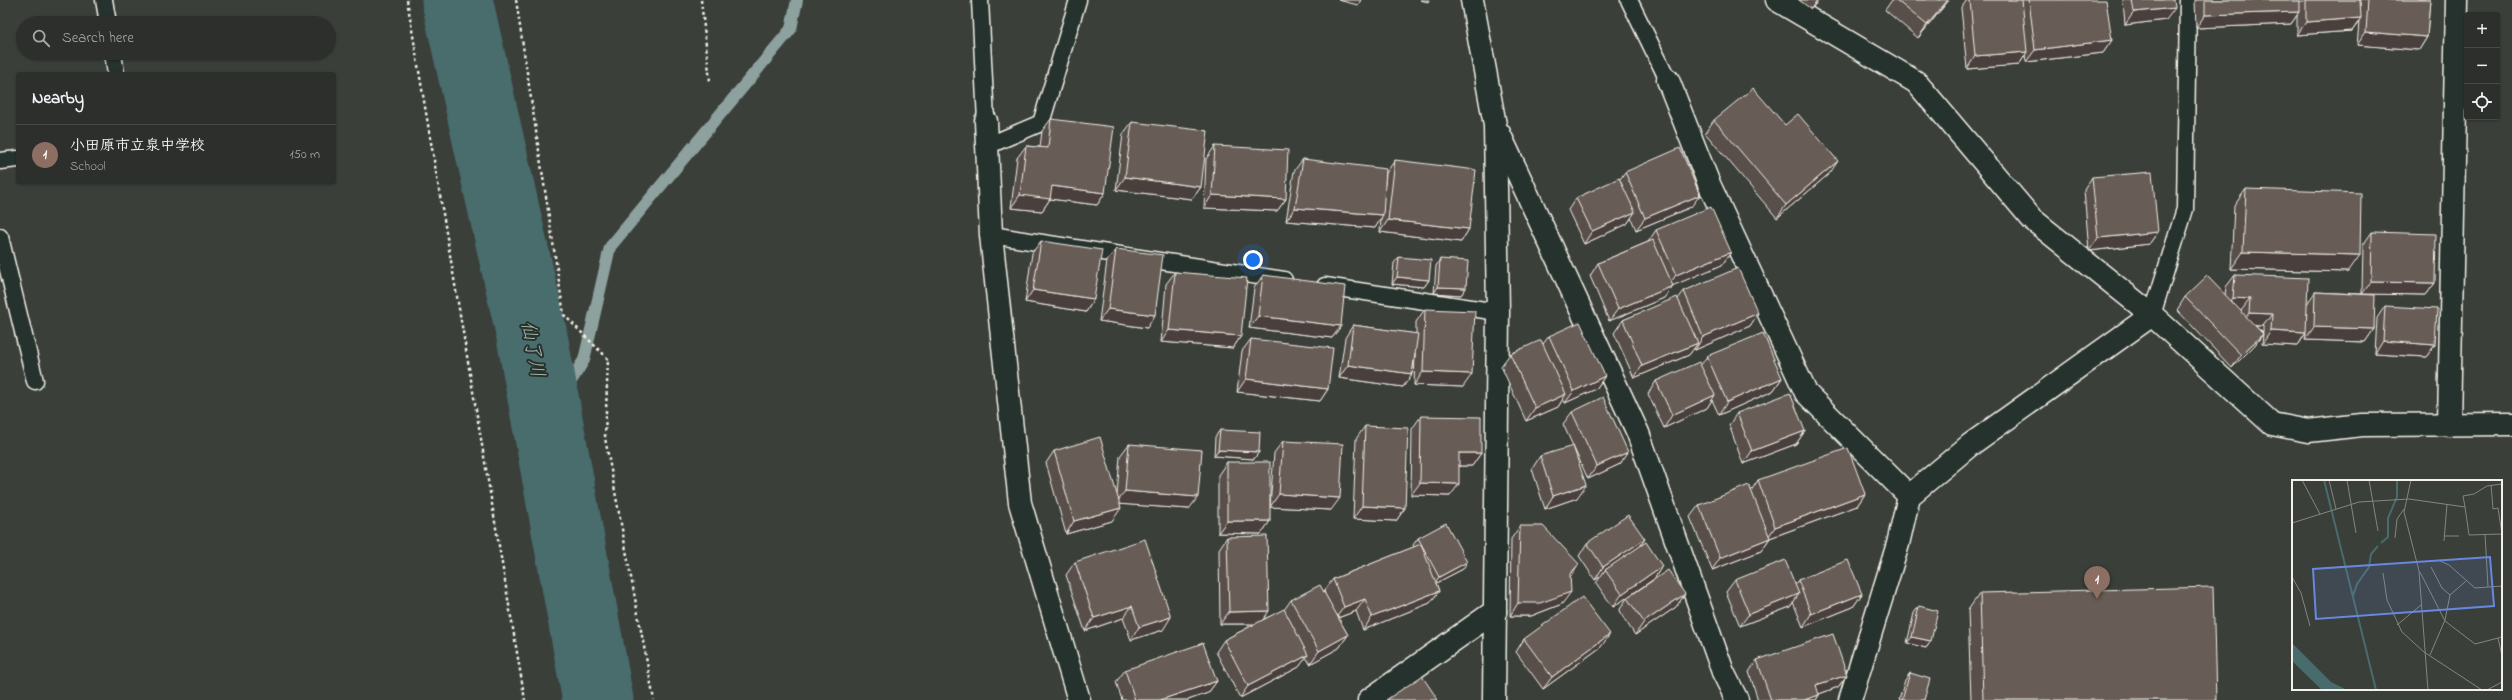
<!DOCTYPE html>
<html lang="en">
<head>
<meta charset="utf-8">
<style>
	:root { --surface:#2c2f2c; --page:#383b38; --text:#f1f3f6; --muted:#a6a9a9; --line:#484a48; --accent:#ffd166 }
	body { margin:0; font-family:"Indie Flower","Klee One",sans-serif; background:var(--page); color:var(--text) }
	.controls { position:absolute; right:12px; top:12px; display:grid; overflow:hidden; border-radius:4px; box-shadow:0 1px 3px #0004 }
	.controls button { width:36px; height:36px; display:grid; place-items:center; padding:0; border:0; border-bottom:1px solid var(--line); background:var(--surface); color:var(--text); font:20px sans-serif }
	.you { position:absolute; left:1253px; top:260px; width:14px; height:14px; margin:-10px; border:3px solid #fff; border-radius:50%; background:#1a73e8; box-shadow:0 0 0 6px #1a73e833 }
	.badge { display:grid; place-items:center; width:26px; height:26px; border-radius:50%; background:var(--accent); color:#fff; font-size:13px; font-weight:700 }
	.pin { position:absolute; translate:-50% -33px; filter:drop-shadow(0 1px 2px #0008) }
	.pin::after { content:''; position:absolute; top:21px; width:14px; height:12px; background:inherit; clip-path:polygon(0 0,100% 0,50% 100%) }
	.list { margin:0; padding:0; list-style:none }
	h2 { display:flex; justify-content:space-between; align-items:center; height:52px; margin:0; padding:0 16px; font-size:17px }
	h2 small { font-size:13px; font-weight:400; color:var(--muted) }
	.list li { display:grid; grid-template-columns:26px 1fr auto; gap:12px; align-items:center; box-sizing:border-box; height:60px; padding:0 16px; border-top:1px solid var(--line) }
	.list b { display:block; font-size:15px; white-space:nowrap }
	.list p { margin:0; font-size:13px; white-space:nowrap; color:var(--muted) }
	.list em { font-size:13px; font-style:normal; color:var(--muted) }
	.icon { flex:none; width:22px; height:22px; fill:none; stroke:currentColor; stroke-width:2; stroke-linecap:round; stroke-linejoin:round }
	.map { position:relative; flex:none; width:2512px; height:700px; overflow:hidden }
	.search { position:absolute; background:var(--surface); box-shadow:0 1px 3px #0004; left:16px; top:16px; width:320px; height:44px; display:flex; align-items:center; gap:10px; box-sizing:border-box; padding:0 14px; border-radius:22px; color:var(--muted); font-size:15px }
	.panel { position:absolute; background:var(--surface); box-shadow:0 1px 3px #0004; left:16px; top:72px; width:320px; height:112px; border-radius:4px }
	.map>svg:first-child { display:block }
	.lines { fill:none; stroke-linecap:round; stroke-linejoin:round }
	.stream { stroke:#8da19e; stroke-width:12 }
	.river { stroke:#486c6c; stroke-width:71 }
	.lane-casing { stroke:#f4f1e8; stroke-width:19 }
	.street-casing { stroke:#f4f1e8; stroke-width:25 }
	.path { stroke:#f4f1e8; stroke-width:2.5; stroke-dasharray:3 3; stroke-linecap:butt }
	.lane { stroke:#26332d; stroke-width:16 }
	.street { stroke:#26332d; stroke-width:22 }
	.wall { fill:#594f4b; stroke:#f4f1e8; fill-rule:evenodd }
	.shaded-wall { fill:#49403d; stroke:#f4f1e8 }
	.building { fill:#685c57; stroke:#f4f1e8 }
	.labels { text-anchor:middle; stroke-width:4; stroke-linejoin:round; paint-order:stroke }
	.water-label { font-size:19px; font-style:italic; fill:#afbcb6; stroke:#26332d }
	.inset-river { fill:none; stroke:#486c6c; stroke-width:2 }
	.inset-road { fill:none; stroke:#848680; stroke-width:1 }
	.view { fill:#6887de; fill-opacity:0.15; stroke:#6887de; stroke-width:2 }
	.inset-edge { fill:none; stroke:#f4f1e8; stroke-width:2 }
</style>
</head>
<body>
<div class="map">
<svg width="2512" height="700" viewBox="0 0 2512 700">
	<rect width="100%" height="100%" fill="#3a3f3a"/>
	<filter id="ink" filterUnits="userSpaceOnUse"><feTurbulence type="fractalNoise" baseFrequency=".025" numOctaves="2"/><feDisplacementMap in="SourceGraphic" scale="8" xChannelSelector="R" yChannelSelector="G"/><feConvolveMatrix kernelMatrix="1 2 1 2 8 2 1 2 1" color-interpolation-filters="sRGB"/></filter>
	<g filter="url(#ink)">
		<g class="lines">
			<polyline class="stream" points="547,420 584,360 610,247 791,29 797,0"/>
			<polyline class="river" points="457,0 531,331 598,700"/>
			<defs>
				<g id="lane">
					<polyline points="104,0 108,23"/>
					<polyline points="980,0 986,121"/>
					<polyline points="1629,0 1668,80"/>
					<polyline points="113,53 116,74"/>
					<polyline points="987,146 1041,123 1078,0"/>
					<polyline points="0,161 18,159"/>
					<polyline points="991,235 1284,280"/>
					<polyline points="0,237 35,381"/>
					<polyline points="1325,286 1498,312"/>
					<polyline points="2152,315 2185,209 2188,0"/>
				</g>
				<g id="street">
					<polyline points="1472,0 1495,125 1498,312 1494,700"/>
					<polyline points="1777,0 1916,82 2032,219 2152,315 2272,424 2308,431 2362,425 2512,424"/>
					<polyline points="1668,80 1709,184 1806,393 1909,496"/>
					<polyline points="986,121 991,235 1020,503 1079,700"/>
					<polyline points="1499,133 1638,433 1723,672 1737,700"/>
					<polyline points="2449,425 2457,0"/>
					<polyline points="1369,700 1495,611"/>
					<polyline points="1850,700 1898,544 1909,496 1970,445 2152,315"/>
				</g>
			</defs>
			<use href="#lane" class="lane-casing"/>
			<use href="#street" class="street-casing"/>
			<g class="path">
				<polyline points="407,0 525,700"/>
				<polyline points="516,0 564,315 608,359 605,438 654,700"/>
				<polyline points="701,0 710,81"/>
			</g>
			<use href="#lane" class="lane"/>
			<use href="#street" class="street"/>
		</g>
		<g class="wall">
			<polygon points="1799,0 1819,0 1811,9"/>
			<polygon points="1892,0 1949,0 1918,38 1885,10"/>
			<polygon points="1967,0 2029,0 2112,40 2103,53 2026,62 2025,55 2019,65 1967,69 1961,8"/>
			<polygon points="2123,0 2174,0 2166,20 2125,25"/>
			<polygon points="2195,0 2360,0 2360,3 2360,0 2430,0 2427,37 2419,50 2357,45 2359,22 2352,31 2297,35 2297,15 2291,24 2196,28"/>
			<polygon points="1051,119 1105,193 1097,205 1050,199 1042,211 1011,208 1017,158 1026,146 1040,147 1042,131"/>
			<polygon points="1714,120 1785,125 1830,173 1777,218 1705,133"/>
			<polygon points="1132,122 1201,187 1192,199 1116,190 1123,134"/>
			<polygon points="1215,146 1286,199 1277,211 1204,208 1206,159"/>
			<polygon points="1303,159 1385,185 1386,173 1395,160 1469,229 1461,242 1380,232 1381,218 1375,228 1286,221 1294,171"/>
			<polygon points="1625,172 1691,207 1636,230 1631,218 1627,224 1584,244 1568,210 1576,198 1620,179"/>
			<polygon points="2092,177 2158,232 2149,244 2089,251 2084,190"/>
			<polygon points="2246,189 2348,272 2231,269 2234,206"/>
			<polygon points="1656,230 1731,252 1722,265 1673,285 1664,298 1609,321 1590,276 1598,263 1648,242"/>
			<path d="M2372 232 2435 283 2426 295 2370 294 2374 329 2365 342 2305 340 2306 334 2297 346 2262 344 2263 334 2254 346 2232 368 2177 310 2185 297 2225 295 2226 287 2235 275 2307 304 2315 292 2362 294 2363 245ZM2255 326H2263V333Z"/>
			<polygon points="1041,241 1094,299 1086,312 1025,302 1032,253"/>
			<polygon points="1116,249 1147,328 1099,321 1107,261"/>
			<polygon points="1399,257 1429,280 1424,287 1392,284 1394,263"/>
			<polygon points="1440,259 1466,288 1461,295 1434,293 1436,266"/>
			<polygon points="1175,272 1241,336 1233,348 1161,342 1166,284"/>
			<polygon points="1263,275 1341,326 1332,338 1249,328 1254,288"/>
			<polygon points="1684,291 1758,313 1750,326 1695,350 1694,348 1689,355 1634,378 1614,333 1623,320 1678,299"/>
			<polygon points="2385,306 2435,345 2426,357 2375,354 2377,318"/>
			<polygon points="1425,309 1463,387 1414,385 1415,354 1412,374 1403,387 1339,378 1345,338 1353,325 1416,334 1416,322"/>
			<polygon points="1549,336 1605,376 1596,389 1565,403 1563,399 1558,407 1526,421 1501,366 1510,354 1543,344"/>
			<polygon points="1251,339 1328,389 1320,401 1237,392 1242,351"/>
			<polygon points="1707,356 1782,378 1773,391 1719,415 1712,400 1707,408 1664,428 1648,394 1656,381 1701,365"/>
			<polygon points="1572,412 1628,452 1620,464 1588,479 1563,424"/>
			<polygon points="1737,413 1805,431 1796,444 1743,464 1729,425"/>
			<polygon points="1421,416 1481,453 1472,466 1459,466 1450,496 1411,495 1412,429"/>
			<polygon points="1365,426 1405,508 1396,521 1353,519 1356,439"/>
			<polygon points="1220,430 1259,452 1254,459 1214,456 1215,437"/>
			<polygon points="1283,441 1331,510 1270,507 1274,453"/>
			<polygon points="1129,444 1189,509 1120,504 1112,521 1066,534 1046,463 1054,451 1117,495 1120,456"/>
			<polygon points="1540,456 1577,498 1545,509 1532,469"/>
			<polygon points="1227,462 1270,521 1261,534 1218,533 1218,475"/>
			<polygon points="1758,480 1865,494 1857,506 1770,538 1761,551 1712,570 1690,517 1699,505 1751,491"/>
			<polygon points="1520,526 1570,577 1562,604 1531,616 1510,616 1511,539"/>
			<polygon points="1227,537 1262,620 1284,610 1291,600 1325,594 1324,591 1333,579 1414,547 1413,545 1418,538 1463,569 1436,583 1439,591 1430,603 1363,630 1356,611 1338,618 1348,635 1339,648 1310,664 1306,657 1299,667 1240,698 1216,652 1224,640 1255,624 1220,624 1219,549"/>
			<polygon points="1587,543 1640,546 1662,566 1654,579 1613,607 1596,583 1601,576 1595,580 1579,556"/>
			<polygon points="1075,562 1163,630 1131,640 1123,618 1085,631 1066,575"/>
			<polygon points="1735,580 1795,585 1798,580 1862,594 1853,607 1803,627 1793,602 1790,607 1740,626 1726,592"/>
			<polygon points="1980,593 2216,700 1971,700 1968,610"/>
			<polygon points="1685,594 1676,607 1635,635 1619,611 1627,598"/>
			<polygon points="1919,606 1931,641 1926,648 1907,643 1914,613"/>
			<polygon points="1524,639 1601,647 1543,689 1516,652"/>
			<polygon points="1757,660 1847,675 1838,687 1819,694 1819,695 1816,700 1758,700 1749,672"/>
			<polygon points="1125,670 1217,681 1208,693 1188,700 1122,700 1116,682"/>
			<polygon points="1910,673 1924,700 1899,700 1905,680"/>
		</g>
		<g class="shaded-wall">
			<polygon points="1338,0 1361,0 1358,5"/>
			<polygon points="1420,0 1429,0 1428,2"/>
			<polygon points="1817,0 1819,0 1811,9"/>
			<polygon points="1948,0 1949,0 1918,38 1927,25"/>
			<polygon points="2175,8 2166,20 2125,25 2134,12"/>
			<polygon points="2299,12 2291,24 2196,28 2205,15"/>
			<polygon points="2361,18 2352,31 2297,35 2306,22"/>
			<polygon points="2366,32 2427,37 2419,50 2357,45"/>
			<polygon points="2112,40 2103,53 2026,62 2035,50"/>
			<polygon points="2027,52 2019,65 1967,69 1975,56"/>
			<polygon points="1838,161 1830,173 1777,218 1786,205"/>
			<polygon points="1125,177 1201,187 1192,199 1116,190"/>
			<polygon points="1052,186 1105,193 1097,205 1050,199 1042,211 1011,208 1020,195"/>
			<polygon points="1212,195 1286,199 1277,211 1204,208"/>
			<polygon points="1700,195 1691,207 1636,230 1645,218"/>
			<polygon points="1295,208 1383,215 1375,228 1286,221"/>
			<polygon points="1635,212 1627,224 1584,244 1592,231"/>
			<polygon points="1388,220 1469,229 1461,242 1380,232"/>
			<polygon points="2158,232 2149,244 2089,251 2098,238"/>
			<polygon points="1731,252 1722,265 1667,288 1676,275"/>
			<polygon points="2243,252 2360,255 2348,272 2231,269"/>
			<polygon points="1397,277 1429,280 1424,287 1392,284"/>
			<polygon points="2371,282 2435,283 2426,295 2362,294"/>
			<polygon points="1673,286 1664,298 1609,321 1618,309"/>
			<polygon points="1438,287 1466,288 1461,295 1434,293"/>
			<polygon points="1033,290 1094,299 1086,312 1025,302"/>
			<polygon points="2233,298 2250,299 2241,311 2225,311"/>
			<polygon points="1108,309 1155,315 1147,328 1099,321"/>
			<polygon points="1758,313 1750,326 1695,350 1703,337"/>
			<polygon points="2249,313 2272,314 2263,326 2240,325"/>
			<polygon points="1258,316 1341,326 1332,338 1249,328"/>
			<polygon points="2314,327 2374,329 2365,342 2305,340"/>
			<polygon points="1169,330 1241,336 1233,348 1161,342"/>
			<polygon points="2271,331 2306,333 2297,346 2262,344"/>
			<polygon points="2263,334 2254,346 2232,368 2241,355"/>
			<polygon points="2383,341 2435,345 2426,357 2375,354"/>
			<polygon points="1698,343 1689,355 1634,378 1642,366"/>
			<polygon points="1348,365 1412,374 1403,387 1339,378"/>
			<polygon points="1423,372 1472,374 1463,387 1414,385"/>
			<polygon points="1605,376 1596,389 1565,403 1574,391"/>
			<polygon points="1782,378 1773,391 1719,415 1727,402"/>
			<polygon points="1246,379 1328,389 1320,401 1237,392"/>
			<polygon points="1566,394 1558,407 1526,421 1535,408"/>
			<polygon points="1715,395 1707,408 1664,428 1672,415"/>
			<polygon points="1805,431 1796,444 1743,464 1752,451"/>
			<polygon points="1218,450 1259,452 1254,459 1214,456"/>
			<polygon points="1628,452 1620,464 1588,479 1597,466"/>
			<polygon points="1459,453 1481,453 1472,466 1450,466"/>
			<polygon points="1420,483 1459,484 1450,496 1411,495"/>
			<polygon points="1586,485 1577,498 1545,509 1553,496"/>
			<polygon points="1125,491 1198,497 1189,509 1116,504"/>
			<polygon points="1279,494 1340,498 1331,510 1270,507"/>
			<polygon points="1865,494 1857,506 1767,539 1775,527"/>
			<polygon points="1362,506 1405,508 1396,521 1353,519"/>
			<polygon points="1121,508 1112,521 1066,534 1074,521"/>
			<polygon points="1227,521 1270,521 1261,534 1218,533"/>
			<polygon points="1770,538 1761,551 1712,570 1720,558"/>
			<polygon points="1645,539 1636,552 1605,570 1601,576 1595,580 1603,567"/>
			<polygon points="1467,562 1463,569 1434,584 1439,577"/>
			<polygon points="1579,564 1571,577 1561,586 1570,574"/>
			<polygon points="1662,566 1654,579 1613,607 1622,594"/>
			<polygon points="1439,591 1430,603 1363,630 1372,617"/>
			<polygon points="1571,592 1562,604 1531,616 1510,616 1518,603"/>
			<polygon points="1685,594 1676,607 1635,635 1644,622"/>
			<polygon points="1799,594 1790,607 1740,626 1749,614"/>
			<polygon points="1862,594 1853,607 1803,627 1811,614"/>
			<polygon points="1365,599 1356,611 1335,619 1344,607"/>
			<polygon points="1132,606 1123,618 1085,631 1094,618"/>
			<polygon points="1269,611 1260,624 1220,624 1229,612"/>
			<polygon points="1171,617 1163,630 1131,640 1139,627"/>
			<polygon points="1610,634 1601,647 1543,689 1552,677"/>
			<polygon points="1348,635 1339,648 1310,664 1319,651"/>
			<polygon points="1912,637 1931,641 1926,648 1907,643"/>
			<polygon points="1308,655 1299,667 1240,698 1248,686"/>
			<polygon points="1847,675 1838,687 1808,698 1816,685"/>
			<polygon points="1217,681 1208,693 1188,700 1160,700"/>
			<polygon points="1819,695 1816,700 1804,700"/>
		</g>
		<g class="building">
			<polygon points="1896,0 1948,0 1927,25"/>
			<polygon points="1970,0 2022,0 2027,52 1975,56"/>
			<polygon points="2029,0 2106,0 2112,40 2035,50"/>
			<polygon points="2132,0 2174,0 2175,8 2134,12"/>
			<polygon points="2205,0 2299,0 2299,12 2205,15"/>
			<polygon points="2306,0 2360,0 2361,18 2306,22"/>
			<polygon points="2368,0 2430,0 2427,37 2366,32"/>
			<polygon points="1753,88 1785,125 1798,114 1838,161 1786,205 1714,120"/>
			<polygon points="1051,119 1114,127 1105,193 1052,186 1050,199 1020,195 1026,146 1048,148"/>
			<polygon points="1132,122 1208,131 1201,187 1125,177"/>
			<polygon points="1215,146 1288,150 1286,199 1212,195"/>
			<polygon points="1680,148 1700,195 1645,218 1625,172"/>
			<polygon points="1303,159 1386,169 1383,215 1295,208"/>
			<polygon points="1395,160 1476,170 1469,229 1388,220"/>
			<polygon points="2152,172 2158,232 2098,238 2092,177"/>
			<polygon points="1619,178 1635,212 1592,231 1576,198"/>
			<polygon points="2246,189 2361,193 2360,255 2243,252"/>
			<polygon points="1711,207 1731,252 1676,275 1656,230"/>
			<polygon points="2372,232 2436,234 2435,283 2371,282"/>
			<polygon points="1653,240 1673,286 1618,309 1598,263"/>
			<polygon points="1041,241 1102,250 1094,299 1033,290"/>
			<polygon points="1116,249 1163,255 1155,315 1108,309"/>
			<polygon points="1399,257 1431,260 1429,280 1397,277"/>
			<polygon points="1440,259 1468,261 1466,288 1438,287"/>
			<polygon points="1738,268 1758,313 1703,337 1684,291"/>
			<polygon points="1175,272 1247,278 1241,336 1169,330"/>
			<polygon points="1263,275 1345,286 1341,326 1258,316"/>
			<polygon points="2235,275 2308,278 2306,333 2271,331 2272,314 2249,313 2250,299 2233,298"/>
			<polygon points="2207,276 2263,334 2241,355 2185,297"/>
			<polygon points="2315,292 2375,295 2374,329 2314,327"/>
			<polygon points="1677,297 1698,343 1642,366 1623,320"/>
			<polygon points="2385,306 2437,309 2435,345 2383,341"/>
			<polygon points="1425,309 1475,311 1472,374 1423,372"/>
			<polygon points="1580,322 1605,376 1574,391 1549,336"/>
			<polygon points="1353,325 1418,334 1412,374 1348,365"/>
			<polygon points="1763,333 1782,378 1727,402 1707,356"/>
			<polygon points="1251,339 1333,348 1328,389 1246,379"/>
			<polygon points="1541,340 1566,394 1535,408 1510,354"/>
			<polygon points="1699,362 1715,395 1672,415 1656,381"/>
			<polygon points="1790,393 1805,431 1752,451 1737,413"/>
			<polygon points="1603,397 1628,452 1597,466 1572,412"/>
			<polygon points="1421,416 1481,417 1481,453 1459,453 1459,484 1420,483"/>
			<polygon points="1365,426 1408,428 1405,508 1362,506"/>
			<polygon points="1220,430 1260,432 1259,452 1218,450"/>
			<polygon points="1100,437 1121,508 1074,521 1054,451"/>
			<polygon points="1283,441 1343,444 1340,498 1279,494"/>
			<polygon points="1129,444 1202,450 1198,497 1125,491"/>
			<polygon points="1573,446 1586,485 1553,496 1540,456"/>
			<polygon points="1848,448 1865,494 1775,527 1758,480"/>
			<rect x="1227" y="462" width="43" height="59"/>
			<polygon points="1749,485 1770,538 1720,558 1699,505"/>
			<polygon points="1628,515 1645,539 1603,567 1587,543"/>
			<polygon points="1446,523 1467,562 1439,577 1418,538"/>
			<polygon points="1520,526 1543,526 1579,564 1570,574 1571,592 1540,603 1518,603"/>
			<polygon points="1267,536 1269,611 1229,612 1227,537"/>
			<polygon points="1145,539 1171,617 1139,627 1132,606 1094,618 1075,562"/>
			<polygon points="1646,542 1662,566 1622,594 1605,570"/>
			<polygon points="1421,544 1439,591 1372,617 1365,599 1344,607 1333,579"/>
			<polygon points="1785,560 1799,594 1749,614 1735,580"/>
			<polygon points="1848,560 1862,594 1811,614 1798,580"/>
			<polygon points="1668,570 1685,594 1644,622 1627,598"/>
			<polygon points="1320,585 1348,635 1319,651 1291,600"/>
			<polygon points="2213,587 2216,700 1983,700 1980,593"/>
			<polygon points="1582,597 1610,634 1552,677 1524,639"/>
			<polygon points="1919,606 1938,611 1931,641 1912,637"/>
			<polygon points="1284,609 1308,655 1248,686 1224,640"/>
			<polygon points="1833,634 1847,675 1816,685 1819,695 1804,700 1771,700 1757,660"/>
			<polygon points="1203,643 1217,681 1160,700 1135,700 1125,670"/>
			<polygon points="1910,673 1930,679 1924,700 1902,700"/>
			<polygon points="1422,676 1438,700 1386,700"/>
		</g>
	</g>
	<g class="labels">
		<g class="water-label">
			<text transform="translate(534 349) rotate(79)" y="7">仙了川</text>
		</g>
	</g>
	<g transform="translate(2292 480)">
		<rect width="210" height="210" fill="#3a3f3a"/>
		<path d="M0 163 39 202 55 210H30L0 181Z" fill="#486c6c"/>
		<path class="inset-river" d="M32 0 84 210M89 63 96 57V38L105 17V0M61 116 65 104 77 87 79 74 86 66"/>
		<path class="inset-road" d="M10 0 28 34M37 0 44 29M55 0 64 53M77 0 86 51M119 0 112 32 127 91 136 210M199 5 201 29 206 28 210 54M173 27 171 16 182 14 195 6 210 4M0 43 67 22 117 19 173 27 177 55 210 54M193 54 196 107M152 56H167M103 58 105 39 112 29M152 61 155 24M146 80 157 85 183 108 210 106M139 87 150 108 158 115M128 92 153 141 183 164 210 157M91 93 95 120 110 152 132 172 190 210M0 97 9 113 18 146M105 145 129 125M206 158 210 176M138 175 153 140 158 115 174 101M195 210 210 202"/>
		<path class="view" d="M198 77 202 126 24 139 21 89Z"/>
		<rect width="210" height="210" class="inset-edge"/>
	</g>
</svg>
<div class="controls">
<button>+</button>
<button>−</button>
<button><svg class="icon" aria-label="locate" viewBox="0 0 24 24"><circle cx="12" cy="12" r="6"/><path d="M12 2v4M12 18v4M2 12h4M18 12h4"/></svg></button>
</div>
<div class="you"></div>
<div class="pin badge" style="left:2097px;top:599px;background:#8d6e63">1</div>
<div class="search"><svg class="icon" aria-label="search" viewBox="0 0 24 24"><circle cx="10" cy="10" r="6"/><path d="M15 15l6 6"/></svg>Search here</div>
<section class="panel">
<h2>Nearby<small></small></h2>
<ul class="list">
<li><span class="badge" style="background:#8d6e63">1</span><div><b>小田原市立泉中学校</b><p>School</p></div><em>150 m</em></li>
</ul>
</section>
</div>
</body>
</html>
